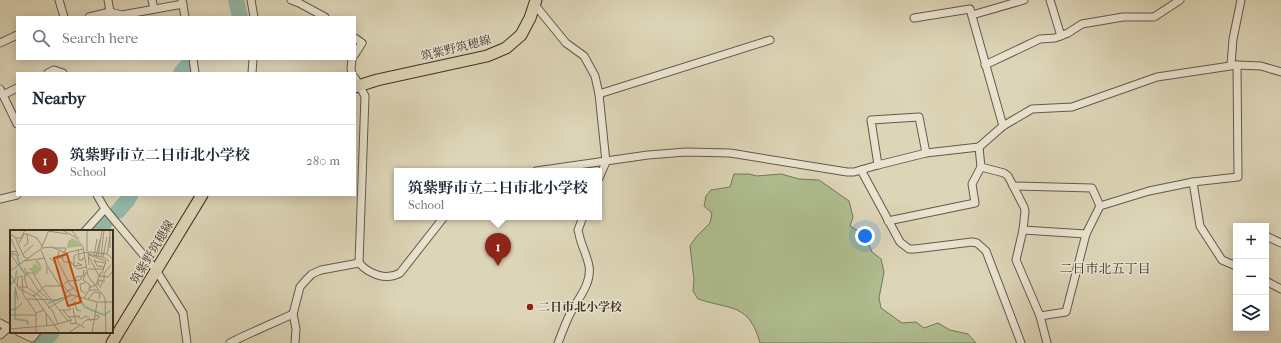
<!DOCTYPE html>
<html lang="en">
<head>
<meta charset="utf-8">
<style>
	:root { --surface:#fff; --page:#f2f2f3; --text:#1f2937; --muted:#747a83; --line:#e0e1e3; --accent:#8f2418 }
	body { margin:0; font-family:"IM FELL French Canon","Noto Serif JP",serif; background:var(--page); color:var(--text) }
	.controls { position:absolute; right:12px; bottom:12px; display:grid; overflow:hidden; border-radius:0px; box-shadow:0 2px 10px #0003 }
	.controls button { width:36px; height:36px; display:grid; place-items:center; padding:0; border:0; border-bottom:1px solid var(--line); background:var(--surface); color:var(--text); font:20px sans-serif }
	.you { position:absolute; left:865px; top:236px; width:14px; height:14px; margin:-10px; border:3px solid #fff; border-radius:50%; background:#1a73e8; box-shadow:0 0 0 6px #1a73e833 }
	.badge { display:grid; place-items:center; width:26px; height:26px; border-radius:50%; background:var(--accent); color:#fff; font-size:13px; font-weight:700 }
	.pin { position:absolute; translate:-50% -33px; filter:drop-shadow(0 1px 2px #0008) }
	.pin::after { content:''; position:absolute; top:21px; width:14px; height:12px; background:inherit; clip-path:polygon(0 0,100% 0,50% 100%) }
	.popup { position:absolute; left:394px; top:168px; width:208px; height:52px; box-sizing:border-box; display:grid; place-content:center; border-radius:0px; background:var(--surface); filter:drop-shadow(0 1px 3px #0005); font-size:13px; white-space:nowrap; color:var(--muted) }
	.popup b { font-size:15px; color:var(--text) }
	.popup::after { content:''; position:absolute; left:50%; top:100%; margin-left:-8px; border:8px solid transparent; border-top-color:var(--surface) }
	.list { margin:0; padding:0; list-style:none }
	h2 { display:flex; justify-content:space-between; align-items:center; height:52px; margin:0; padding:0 16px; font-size:17px }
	h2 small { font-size:13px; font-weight:400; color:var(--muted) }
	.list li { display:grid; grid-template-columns:26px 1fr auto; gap:12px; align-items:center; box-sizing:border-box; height:72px; padding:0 16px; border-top:1px solid var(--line) }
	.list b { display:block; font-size:15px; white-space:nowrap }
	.list p { margin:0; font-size:13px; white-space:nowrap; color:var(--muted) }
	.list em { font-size:13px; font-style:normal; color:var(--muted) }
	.icon { flex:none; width:22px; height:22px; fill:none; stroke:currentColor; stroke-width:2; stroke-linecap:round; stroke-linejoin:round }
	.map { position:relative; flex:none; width:1281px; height:343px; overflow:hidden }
	.search { position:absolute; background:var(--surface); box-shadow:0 2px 10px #0003; left:16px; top:16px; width:340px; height:44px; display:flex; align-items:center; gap:10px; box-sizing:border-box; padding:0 14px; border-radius:0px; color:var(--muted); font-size:15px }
	.panel { position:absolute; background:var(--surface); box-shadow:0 2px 10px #0003; left:16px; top:72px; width:340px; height:124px; border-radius:0px }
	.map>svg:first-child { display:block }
	.green { fill:#afbe90; stroke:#77765a }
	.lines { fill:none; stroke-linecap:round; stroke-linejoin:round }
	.river { stroke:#94b9a9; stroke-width:16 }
	.street-casing { stroke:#66584a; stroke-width:9 }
	.primary-casing { stroke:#3f2e25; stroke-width:13 }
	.street { stroke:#e9e4d0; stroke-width:7 }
	.primary { stroke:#ddd5b7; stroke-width:11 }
	.poi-dot { fill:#8f2418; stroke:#e9e4d0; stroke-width:1.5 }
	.labels { text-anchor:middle; stroke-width:3; stroke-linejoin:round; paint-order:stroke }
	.street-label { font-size:12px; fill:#3f2e25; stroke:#e9e4d0 }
	.poi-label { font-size:12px; font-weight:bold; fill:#3f2e25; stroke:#e9e4d0; text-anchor:start }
	.neighbourhood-label { font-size:13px; fill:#3f2e25; stroke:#e9e4d0 }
	.inset-river { fill:none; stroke:#94b9a9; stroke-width:2 }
	.inset-road { fill:none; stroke:#9e927d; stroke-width:1 }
	.view { fill:#c65011; fill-opacity:0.15; stroke:#c65011; stroke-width:2 }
	.inset-edge { fill:none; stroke:#3f2e25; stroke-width:2 }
</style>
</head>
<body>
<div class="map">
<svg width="1281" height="343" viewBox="0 0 1281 343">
	<rect width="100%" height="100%" fill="#ddd5b7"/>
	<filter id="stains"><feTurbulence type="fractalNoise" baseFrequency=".005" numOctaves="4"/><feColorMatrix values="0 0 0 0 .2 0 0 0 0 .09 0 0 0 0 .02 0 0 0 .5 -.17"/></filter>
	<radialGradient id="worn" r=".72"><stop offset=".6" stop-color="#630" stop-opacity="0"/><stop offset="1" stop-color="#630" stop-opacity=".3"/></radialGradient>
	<path class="green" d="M734 174H749L757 176 781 174 799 179 819 180 849 201 853 217 850 226 863 234 867 239 872 252 881 259 884 272 879 298 881 308 902 323 916 322 924 328 938 323 950 330 968 334 976 343H760C749 303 731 310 698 299L693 291 694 280 690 246 696 237 710 223 712 213 704 206 706 196 711 190 730 187Z"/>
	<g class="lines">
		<g class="river">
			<polyline points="236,0 240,17"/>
			<polyline points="181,73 188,65"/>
			<polyline points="118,211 127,201 130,195"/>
			<polyline points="98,231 105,222"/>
			<polyline points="42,343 52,332"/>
		</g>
		<defs>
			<g id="street">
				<polyline points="59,0 64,17"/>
				<polyline points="108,0 110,12"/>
				<polyline points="152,0 154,9"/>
				<polyline points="182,0 185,17"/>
				<polyline points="251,0 254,17"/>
				<polyline points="291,0 299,3 325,17"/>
				<polyline points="1050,0 1061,36"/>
				<polyline points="535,5 566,43 584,56 595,76 599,94 606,162 599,178"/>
				<polyline points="972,15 1024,0"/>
				<polyline points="89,17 110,12 122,15 183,4"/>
				<polyline points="914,18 970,9 1003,126"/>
				<polyline points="355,38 362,43 355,54"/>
				<polyline points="0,43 17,35"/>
				<polyline points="193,59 195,73"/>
				<polyline points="352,59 351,69 352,73"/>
				<polyline points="985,65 1040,39 1055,38 1068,33 1082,24 1123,17 1154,17 1180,0"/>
				<polyline points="1231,65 1233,39 1241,0"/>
				<polyline points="48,73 54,70 63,73"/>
				<polyline points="252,73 253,59"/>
				<path d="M355 78 365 96 359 263C369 274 386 281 400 273L444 217"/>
				<polyline points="0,89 17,124"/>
				<polyline points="599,94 770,40"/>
				<polyline points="3,95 17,88"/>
				<polyline points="979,147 981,167 1004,173 1008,176 1024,207 1025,211 1023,230 1016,260 1040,316 1047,343"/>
				<polyline points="878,165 871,120 919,117 926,153"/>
				<polyline points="861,170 900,242 909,249 915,249 972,242 977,243 986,251 1021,343"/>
				<polyline points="536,171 648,155 686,152 730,153 847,172 854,172 878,165 926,153 979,147 1003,126 1032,109 1072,107 1157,77 1237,65 1261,66 1281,72"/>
				<polyline points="1193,182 1200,226 1222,260 1236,266"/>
				<polyline points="1013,186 1092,188 1100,206"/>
				<polyline points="97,195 105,209 156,270 183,313 187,343"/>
				<polyline points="0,199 17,195"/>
				<polyline points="888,221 975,203 972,184 981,167"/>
				<polyline points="1023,230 1086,234"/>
				<polyline points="85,231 105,209"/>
				<polyline points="1266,236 1281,243"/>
				<polyline points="1266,281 1281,289"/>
				<polyline points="1040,316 1066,312 1086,234 1100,206 1149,191 1193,182 1238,177 1237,65"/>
				<polyline points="0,323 11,329"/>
				<polyline points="19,332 32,338 37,332"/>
				<polyline points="0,335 8,328"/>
				<polyline points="230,343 244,336 293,314"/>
				<polyline points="295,343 296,329 293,314 300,287 306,280 312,274 321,270 359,263"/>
				<path d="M558 343C562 333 565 324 570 314 577 300 592 284 589 266 587 255 581 245 579 234L578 230 583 217"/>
			</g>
			<g id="primary">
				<polyline points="355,87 377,80 487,56 506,48 521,35 530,18 536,0"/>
				<polyline points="112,343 202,195"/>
			</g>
		</defs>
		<use href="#street" class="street-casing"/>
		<use href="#primary" class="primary-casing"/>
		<use href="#street" class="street"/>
		<use href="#primary" class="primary"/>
	</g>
	<circle class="poi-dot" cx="530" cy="307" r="4"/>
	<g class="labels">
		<g class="street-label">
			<text transform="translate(456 48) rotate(-14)" y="4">筑紫野筑穂線</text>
			<text transform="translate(152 252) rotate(-59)" y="4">筑紫野筑穂線</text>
		</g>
		<g class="poi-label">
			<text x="538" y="311">二日市北小学校</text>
		</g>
		<g class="neighbourhood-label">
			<text x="1105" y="273">二日市北五丁目</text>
		</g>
	</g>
	<g transform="translate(10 230)">
		<rect width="103" height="103" fill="#ddd5b7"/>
		<path d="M63 8 65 10 72 16 57 18 58 11ZM28 30 32 38 26 45 18 38H22L24 33 30 39 25 31Z" fill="#afbe90"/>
		<path class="inset-river" d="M0 23 7 25 10 37 17 46M0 55 5 50 7 40M5 60V89L17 91 18 95M70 70 75 77 84 81M38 73 53 68M84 81 94 85 100 81"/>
		<path class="inset-road" d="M52 0 65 7 73 17 78 46 95 68 96 103M61 0 69 9M38 1 57 4M0 4 5 7 14 27 19 29M0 7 9 26M6 8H11L15 0M9 13 14 4H17L27 8 32 16M0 16V21L7 22M14 16 18 13 17 4M32 18 42 17 56 23 73 19M43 18H56L52 29M100 18V0M68 19 69 30H73V27M31 20 37 35V44M49 21 47 29 60 55 64 58 56 62 55 66M77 21V0M79 21V24L95 28 99 31M80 22 97 24 102 28M0 23 8 35M13 24 23 15M68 24 78 22 79 35M97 24 100 7M79 25 96 31 92 43M84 26 87 9M79 27 89 46M86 27 90 10M88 27 92 0M91 27 94 0M93 27 97 7M39 28 43 30 49 41M47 29 51 27 54 32H61L64 36 72 35 67 33M84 29 87 36 95 37M15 31 35 28M84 31 96 33M64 36 68 39 76 37M64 36V26L67 24M38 37 50 56M14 38 28 60 38 69M78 39H94M0 41 31 19 39 0M76 42 73 50 80 55 79 60M16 43H23L32 58M0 44 9 59 24 66 50 103M17 44 14 46 17 57M89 46 98 47 103 41M66 51V47L73 46 74 40M94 52V43L101 35M75 53 70 54 71 61 75 63M53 55 58 51 70 50 72 46M7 56 8 47 12 46 13 64 26 83M88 56 89 50 93 51 90 58M5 57 8 70M8 57H17L32 68 43 82 48 94M32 58 58 91M79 58 86 55 91 42M24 66 35 56H53L62 65 87 72H103M74 68 79 60H88M18 69 47 70 61 65M78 69 84 62 90 63 89 69M61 71 69 64 64 59M64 71 67 80 71 81M38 78 62 65M63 78 66 93M0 80 6 79 12 73M49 80H59L61 79 58 76M53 80 61 90M36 83 37 96M0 85H26M58 87 70 86M68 87 71 89 76 86 82 91M60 91 61 94 66 93 75 98M70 96 76 90 88 89 89 86 85 85M0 99 44 95 62 90M26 103V83L34 80M58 103 69 96M82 103 87 73"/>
		<path class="view" d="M57 24 71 72 58 76 44 28Z"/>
		<rect width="103" height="103" class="inset-edge"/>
	</g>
	<rect width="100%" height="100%" filter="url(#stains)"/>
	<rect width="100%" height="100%" fill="url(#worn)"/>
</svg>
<div class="controls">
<button>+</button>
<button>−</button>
<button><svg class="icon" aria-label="layers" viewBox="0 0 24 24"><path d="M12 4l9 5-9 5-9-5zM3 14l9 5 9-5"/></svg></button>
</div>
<div class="you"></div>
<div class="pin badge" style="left:498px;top:266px">1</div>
<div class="popup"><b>筑紫野市立二日市北小学校</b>School</div>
<div class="search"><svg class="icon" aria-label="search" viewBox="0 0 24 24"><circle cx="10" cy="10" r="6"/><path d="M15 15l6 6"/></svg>Search here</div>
<section class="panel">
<h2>Nearby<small></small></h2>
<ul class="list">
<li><span class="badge">1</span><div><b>筑紫野市立二日市北小学校</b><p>School</p></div><em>280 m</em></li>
</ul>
</section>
</div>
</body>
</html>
